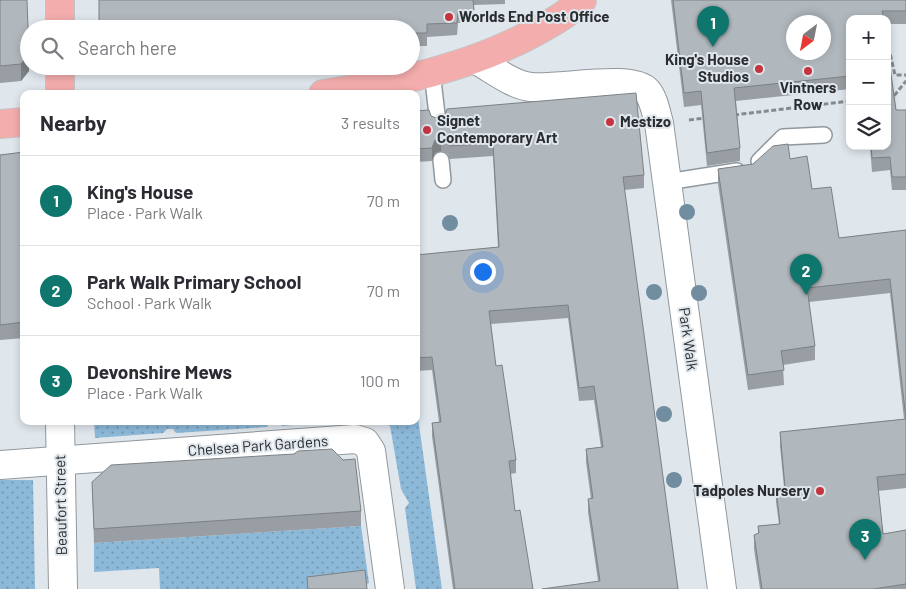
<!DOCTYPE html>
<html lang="en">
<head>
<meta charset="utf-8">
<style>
	:root { --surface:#fff; --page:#f7f7f7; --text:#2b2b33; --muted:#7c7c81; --line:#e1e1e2; --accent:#0f766e }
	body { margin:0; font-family:Barlow,sans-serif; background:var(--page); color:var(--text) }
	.controls { position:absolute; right:15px; top:15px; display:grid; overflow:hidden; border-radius:10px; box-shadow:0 2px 8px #0003 }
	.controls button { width:45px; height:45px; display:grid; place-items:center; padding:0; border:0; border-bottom:1px solid var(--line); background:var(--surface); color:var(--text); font:25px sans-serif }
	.compass { position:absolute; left:786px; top:15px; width:45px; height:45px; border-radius:50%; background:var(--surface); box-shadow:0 2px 8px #0003; rotate:212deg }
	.you { position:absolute; left:482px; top:271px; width:18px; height:18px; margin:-12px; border:4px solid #fff; border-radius:50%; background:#1a73e8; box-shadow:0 0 0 8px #1a73e833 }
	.badge { display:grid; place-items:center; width:32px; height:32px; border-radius:50%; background:var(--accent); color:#fff; font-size:16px; font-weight:700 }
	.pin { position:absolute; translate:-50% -41px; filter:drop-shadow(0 1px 2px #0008) }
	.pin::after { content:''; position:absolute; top:26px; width:18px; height:15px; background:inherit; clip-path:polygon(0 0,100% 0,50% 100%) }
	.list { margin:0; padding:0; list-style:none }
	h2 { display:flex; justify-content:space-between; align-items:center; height:65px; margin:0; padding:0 20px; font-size:21px }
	h2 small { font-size:16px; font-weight:400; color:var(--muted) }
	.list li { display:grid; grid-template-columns:32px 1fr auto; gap:15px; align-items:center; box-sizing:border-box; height:90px; padding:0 20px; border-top:1px solid var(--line) }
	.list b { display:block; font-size:19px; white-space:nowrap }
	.list p { margin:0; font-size:16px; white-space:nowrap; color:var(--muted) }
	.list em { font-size:16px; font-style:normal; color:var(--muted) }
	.icon { flex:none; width:28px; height:28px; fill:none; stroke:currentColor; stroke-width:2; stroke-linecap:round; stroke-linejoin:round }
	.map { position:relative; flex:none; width:906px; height:589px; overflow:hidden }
	.search { position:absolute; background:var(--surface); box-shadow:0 2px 8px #0003; left:20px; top:20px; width:400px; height:55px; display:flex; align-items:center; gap:12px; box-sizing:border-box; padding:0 18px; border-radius:28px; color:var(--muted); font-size:19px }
	.panel { position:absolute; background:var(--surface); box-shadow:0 2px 8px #0003; left:20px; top:90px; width:400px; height:335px; border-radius:10px }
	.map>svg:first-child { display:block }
	.park { fill:url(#park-dots) }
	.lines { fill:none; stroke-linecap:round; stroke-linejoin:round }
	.service-casing { stroke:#91989d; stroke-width:18 }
	.minor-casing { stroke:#91989d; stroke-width:30 }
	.tertiary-casing { stroke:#91989d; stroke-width:30 }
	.primary-casing { stroke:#c4c4c5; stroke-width:30 }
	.path { stroke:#858a8e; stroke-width:3; stroke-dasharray:5 2.5; stroke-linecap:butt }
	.service { stroke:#fff; stroke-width:15 }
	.minor { stroke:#fff; stroke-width:28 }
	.tertiary { stroke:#fff; stroke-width:28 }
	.primary { stroke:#f4adad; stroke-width:28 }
	.tree { fill:#718da0 }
	.wall { fill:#989ea3 }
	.shaded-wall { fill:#7c8184 }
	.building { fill:#b1b8bd; stroke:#7c8184; fill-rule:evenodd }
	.poi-dot { fill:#c53540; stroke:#dfe6ec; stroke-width:2 }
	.labels { text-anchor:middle; stroke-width:4; stroke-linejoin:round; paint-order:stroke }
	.poi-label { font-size:15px; font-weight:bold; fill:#2b2e30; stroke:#dfe6ec; text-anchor:start }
	.street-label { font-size:15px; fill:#2b2e30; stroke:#dfe6ec }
</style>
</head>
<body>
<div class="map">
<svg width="906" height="589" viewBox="0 0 906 589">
	<defs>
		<pattern id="park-dots" width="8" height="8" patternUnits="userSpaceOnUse" patternTransform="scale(1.25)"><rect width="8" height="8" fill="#8db9d9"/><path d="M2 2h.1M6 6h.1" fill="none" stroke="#7397b0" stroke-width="1.8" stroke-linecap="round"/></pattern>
	</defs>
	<rect width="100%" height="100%" fill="#dfe6ec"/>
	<g class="park">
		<polygon points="416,403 442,589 416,589 405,508 409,503 401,489 390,426 382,421 416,421"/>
		<polygon points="94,421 338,421 282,426 278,422 270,422 267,427 176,433 173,429 167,429 163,433 95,438"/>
		<polygon points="0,480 33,480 35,589 0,589"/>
		<polygon points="361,526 369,583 365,585 327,589 160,589 159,568 94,572 94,543"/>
	</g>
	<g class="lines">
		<defs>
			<g id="service">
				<polyline points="432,72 438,123"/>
				<polyline points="441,160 443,180"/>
				<polyline points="759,161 783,137 824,135"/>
				<polyline points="667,182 737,171"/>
			</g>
			<g id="minor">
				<path d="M476 60C493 69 512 85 531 87 556 90 633 74 647 91 654 99 656 113 659 123L722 589"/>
				<polyline points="0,465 355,439 365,442 371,451 390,589"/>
			</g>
			<polyline id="tertiary" points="60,421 63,589"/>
			<g id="primary">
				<polyline points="60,0 60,29"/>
				<polyline points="60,66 60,94"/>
				<path d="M323 94C396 83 469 68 535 32 551 23 568 14 582 0"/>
				<polyline points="0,124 24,122"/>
			</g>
		</defs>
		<use href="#service" class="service-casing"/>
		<use href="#minor" class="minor-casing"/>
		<use href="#tertiary" class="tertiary-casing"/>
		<use href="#primary" class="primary-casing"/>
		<g class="path">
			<polyline points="887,40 895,75 906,75"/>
			<polyline points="887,97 894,96 906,81"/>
			<polyline points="734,115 850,101"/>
			<polyline points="689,120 705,118"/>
		</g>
		<use href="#service" class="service"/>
		<use href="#minor" class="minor"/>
		<use href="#tertiary" class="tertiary"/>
		<use href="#primary" class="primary"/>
	</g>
	<g class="tree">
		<circle cx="687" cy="212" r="8"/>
		<circle cx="450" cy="223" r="8"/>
		<circle cx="654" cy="292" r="8"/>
		<circle cx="699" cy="293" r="8"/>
		<circle cx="664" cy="414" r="8"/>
		<circle cx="674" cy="480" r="8"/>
	</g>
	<g class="wall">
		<polygon points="0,0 29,71 21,81 0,83"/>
		<polygon points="99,0 505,0 505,4 473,5 474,23 458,23 457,35 427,37 427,46 411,46 411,29"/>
		<polygon points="671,0 906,0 906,24 887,24 887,19 850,19 850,89 736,101 740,148 740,161 707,166 701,105 684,107"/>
		<polygon points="102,66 188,66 108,71"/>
		<polygon points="896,110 906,110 906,190 892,190 890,170 872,172 870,146 887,146"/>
		<polygon points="416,111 439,119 644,175 644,188 624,190 678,589 598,581 588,512 588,499 591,499 586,462 586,449 601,447 594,400 579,401 568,318 491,324 496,366 516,460 516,473 510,474 515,511 533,589 453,589 432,436 432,423 439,422 432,370 416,371 416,255 498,247 493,156 450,159 448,154 441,151 435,153 432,161 416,162"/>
		<polygon points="24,152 24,338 0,340 0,155"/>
		<polygon points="790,159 812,189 839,238 906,230 906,488 878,491 883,534 906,530 906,589 760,589 754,549 754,535 758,534 758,526 779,524 776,502 776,488 784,487 780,446 780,432 904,419 890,293 809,302 815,346 815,360 783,365 784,385 748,390 718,184 718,169"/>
		<polygon points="92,482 361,511 361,526 94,543"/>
	</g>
	<g class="shaded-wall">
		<polygon points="29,54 29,71 21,81 21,64"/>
		<polygon points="441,138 441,151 435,153 432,161 432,148 435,140"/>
	</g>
	<g class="building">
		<polygon points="0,0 27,0 29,54 21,64 0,66"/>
		<polygon points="99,0 473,0 474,10 458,10 457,23 427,24 427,33 411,33 411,29 99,29"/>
		<path d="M673 0H906V11H882L884 19H850V76L734 88 740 148 707 153 701 91 684 93ZM794 22H824V52H794Z"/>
		<polygon points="887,45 896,110 906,110 906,177 892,177 890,157 872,158 871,146 887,146"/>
		<polygon points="636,93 644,175 623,177 678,589 542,589 600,581 588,499 593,498 586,449 603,447 594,386 579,388 568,305 489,311 496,366 502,365 516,460 509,461 515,511 520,510 533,589 455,589 432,423 441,422 432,357 416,358 416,255 499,247 493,143 450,146 448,141 441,138 435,140 432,148 416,149 416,111 429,110 431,116 439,119 444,117 447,109"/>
		<polygon points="788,144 790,159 807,156 812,189 831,187 839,238 906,230 906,474 877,477 883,534 906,530 906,584 873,589 762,589 754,535 759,533 758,526 780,524 776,488 785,487 780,432 906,419 890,279 807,288 815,346 781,351 784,370 748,375 718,169 753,164 773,146"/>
		<polygon points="24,152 24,322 0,325 0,155"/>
		<polygon points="332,449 343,460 355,459 361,511 94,529 92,482 111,465 294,454 298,451"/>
		<polygon points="365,570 367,589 308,589 307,577"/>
	</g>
	<g class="poi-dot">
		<circle cx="449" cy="17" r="5"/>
		<circle cx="759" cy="69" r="5"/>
		<circle cx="808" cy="71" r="5"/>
		<circle cx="610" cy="122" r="5"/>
		<circle cx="427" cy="130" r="5"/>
		<circle cx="820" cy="491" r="5"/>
	</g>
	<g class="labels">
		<g class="poi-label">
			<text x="459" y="22">Worlds End Post Office</text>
			<text x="749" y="65" text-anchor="end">King's House<tspan x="749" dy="17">Studios</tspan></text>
			<text x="808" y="93" text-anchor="middle">Vintners<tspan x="808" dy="17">Row</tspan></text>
			<text x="437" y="126">Signet<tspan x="437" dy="17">Contemporary Art</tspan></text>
			<text x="620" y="127">Mestizo</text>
			<text x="810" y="496" text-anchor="end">Tadpoles Nursery</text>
		</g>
		<g class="street-label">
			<text transform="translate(688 339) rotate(82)" y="5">Park Walk</text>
			<text transform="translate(258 446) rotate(-4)" y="5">Chelsea Park Gardens</text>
			<text transform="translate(61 505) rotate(-91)" y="5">Beaufort Street</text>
		</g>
	</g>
</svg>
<div class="controls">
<button>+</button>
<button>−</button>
<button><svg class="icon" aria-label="layers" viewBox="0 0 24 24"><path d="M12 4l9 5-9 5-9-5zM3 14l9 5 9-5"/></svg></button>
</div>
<svg class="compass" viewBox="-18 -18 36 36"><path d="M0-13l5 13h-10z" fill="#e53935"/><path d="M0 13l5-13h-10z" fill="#7c7c81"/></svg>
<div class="you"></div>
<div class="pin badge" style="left:713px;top:47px">1</div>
<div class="pin badge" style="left:806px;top:295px">2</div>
<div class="pin badge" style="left:865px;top:560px">3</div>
<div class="search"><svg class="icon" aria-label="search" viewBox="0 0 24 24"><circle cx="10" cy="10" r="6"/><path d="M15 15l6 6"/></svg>Search here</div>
<section class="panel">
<h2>Nearby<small>3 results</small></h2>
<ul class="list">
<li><span class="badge">1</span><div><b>King's House</b><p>Place · Park Walk</p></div><em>70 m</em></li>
<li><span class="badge">2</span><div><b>Park Walk Primary School</b><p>School · Park Walk</p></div><em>70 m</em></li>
<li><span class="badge">3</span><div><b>Devonshire Mews</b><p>Place · Park Walk</p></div><em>100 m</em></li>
</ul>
</section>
</div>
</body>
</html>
